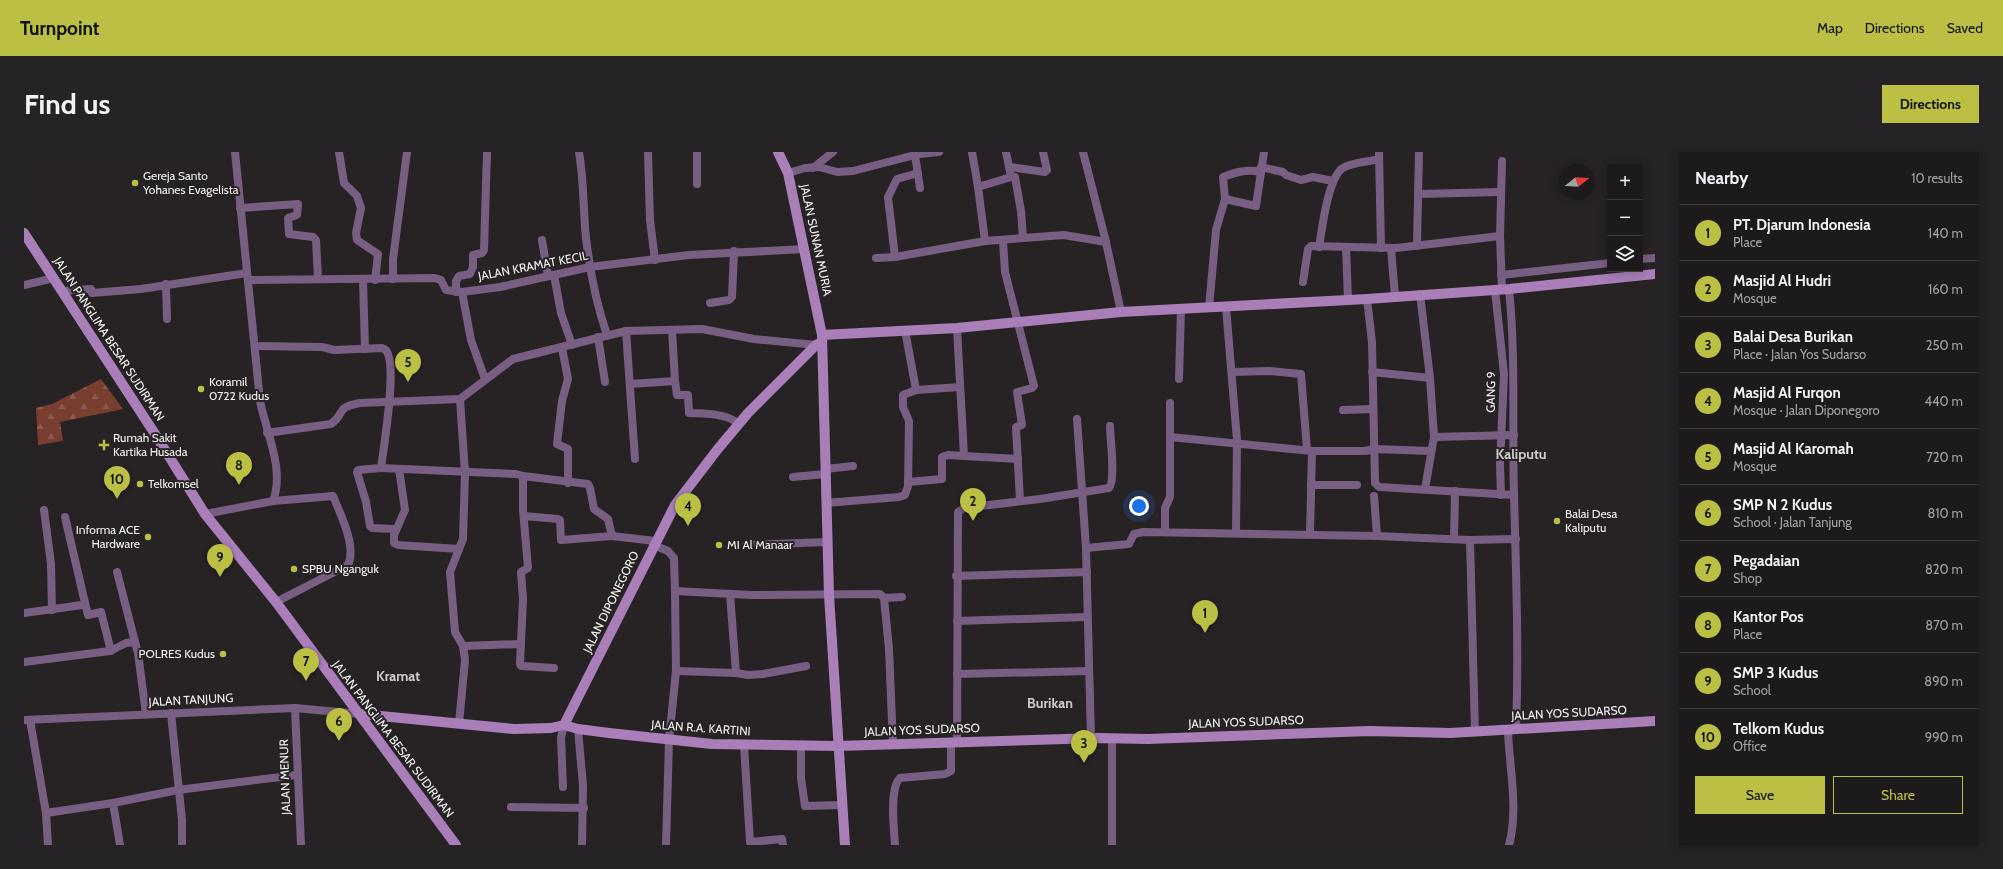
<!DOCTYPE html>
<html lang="en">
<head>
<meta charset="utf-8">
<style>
	:root { --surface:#1d1a1c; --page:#252325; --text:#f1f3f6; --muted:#a0a1a3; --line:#3b383b; --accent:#bbc045 }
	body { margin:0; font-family:Cabin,sans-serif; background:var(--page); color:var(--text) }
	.controls { position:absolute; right:12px; top:12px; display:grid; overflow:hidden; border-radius:0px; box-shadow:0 2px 10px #0003 }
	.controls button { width:36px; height:36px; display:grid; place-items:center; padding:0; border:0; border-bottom:1px solid var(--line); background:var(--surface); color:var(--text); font:20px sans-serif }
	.compass { position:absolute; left:1535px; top:12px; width:36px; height:36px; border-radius:50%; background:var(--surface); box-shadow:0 2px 10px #0003; rotate:72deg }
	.you { position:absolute; left:1115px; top:354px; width:14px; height:14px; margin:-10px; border:3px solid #fff; border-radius:50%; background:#1a73e8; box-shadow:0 0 0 6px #1a73e833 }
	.badge { display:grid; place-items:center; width:26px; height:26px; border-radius:50%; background:var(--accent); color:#111; font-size:13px; font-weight:700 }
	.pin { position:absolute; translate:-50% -33px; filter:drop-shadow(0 1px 2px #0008) }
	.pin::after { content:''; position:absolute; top:21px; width:14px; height:12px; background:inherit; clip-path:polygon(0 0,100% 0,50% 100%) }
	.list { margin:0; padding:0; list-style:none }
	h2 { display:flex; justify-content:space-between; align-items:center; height:52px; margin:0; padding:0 16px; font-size:17px }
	h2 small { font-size:13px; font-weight:400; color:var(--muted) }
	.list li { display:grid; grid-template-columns:26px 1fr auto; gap:12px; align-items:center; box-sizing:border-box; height:56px; padding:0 16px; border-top:1px solid var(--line) }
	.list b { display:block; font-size:15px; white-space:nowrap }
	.list p { margin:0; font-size:13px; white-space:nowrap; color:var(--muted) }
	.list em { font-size:13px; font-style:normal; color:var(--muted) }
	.actions { display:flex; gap:8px; padding:12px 16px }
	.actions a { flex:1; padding:9px 0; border:1px solid var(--accent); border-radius:0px; text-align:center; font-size:14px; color:var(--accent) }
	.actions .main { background:var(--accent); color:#111 }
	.icon { flex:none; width:22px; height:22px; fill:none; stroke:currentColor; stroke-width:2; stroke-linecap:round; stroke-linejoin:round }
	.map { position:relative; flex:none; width:1631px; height:693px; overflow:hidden; border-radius:0px }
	header { display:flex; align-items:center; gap:24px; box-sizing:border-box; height:56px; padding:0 20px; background:var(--accent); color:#111 }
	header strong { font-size:19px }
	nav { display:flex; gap:22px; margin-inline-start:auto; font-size:14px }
	.intro { display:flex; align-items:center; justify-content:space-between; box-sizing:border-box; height:96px; padding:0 24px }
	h1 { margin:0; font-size:28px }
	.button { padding:10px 18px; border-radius:0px; background:var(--accent); color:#111; font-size:14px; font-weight:700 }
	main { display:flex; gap:24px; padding:0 24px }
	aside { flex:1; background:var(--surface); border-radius:0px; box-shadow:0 2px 10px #0003 }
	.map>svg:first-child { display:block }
	.forest { fill:url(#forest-firs) }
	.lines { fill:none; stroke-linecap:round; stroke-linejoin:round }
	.street { stroke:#795e83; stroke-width:8 }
	.secondary { stroke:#a97eb9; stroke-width:10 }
	.poi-dot { fill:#bbc045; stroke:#272325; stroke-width:1.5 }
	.labels { text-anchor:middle; stroke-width:4; stroke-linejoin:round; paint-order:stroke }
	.poi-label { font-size:12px; fill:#f2f0f1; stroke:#272325; text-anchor:start }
	.street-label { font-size:12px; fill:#f2f0f1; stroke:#272325 }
	.quarter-label { font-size:14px; font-weight:bold; fill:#cfcacd; stroke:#272325 }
</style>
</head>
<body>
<header>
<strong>Turnpoint</strong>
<nav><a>Map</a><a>Directions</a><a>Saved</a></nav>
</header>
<div class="intro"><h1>Find us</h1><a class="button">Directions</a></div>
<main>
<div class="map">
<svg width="1631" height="693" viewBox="0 0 1631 693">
	<defs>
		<pattern id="forest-firs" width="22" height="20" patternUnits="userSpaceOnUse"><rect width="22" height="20" fill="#783e30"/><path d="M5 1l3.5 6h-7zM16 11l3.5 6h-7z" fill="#8c5a4e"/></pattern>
	</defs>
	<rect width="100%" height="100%" fill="#272325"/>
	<polygon class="forest" points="77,227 99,257 36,270 39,289 14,293 12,256 28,252"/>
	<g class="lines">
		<g class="street">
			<polyline points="315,0 320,31 333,44 337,56 332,81 333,88 354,102 351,128"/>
			<path d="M555 0C560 29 559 57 562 86 566 120 572 151 583 183"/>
			<polyline points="624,0 626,68 631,108"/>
			<polyline points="673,0 673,32"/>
			<polyline points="948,0 954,35 987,25 982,0"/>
			<polyline points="1059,0 1082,90 1097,160"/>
			<polyline points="1355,0 1357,96"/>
			<polyline points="891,3 896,36"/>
			<polyline points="986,15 1021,20 1023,18 1019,0"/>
			<polyline points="1237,15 1259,20 1262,23 1277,28 1289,25 1309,29"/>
			<polyline points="789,16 809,0"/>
			<polyline points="764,21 781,16 795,15 813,20 829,19 895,2 915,0"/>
			<polyline points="987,25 991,25 997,59 999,86 1040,83 1082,90"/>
			<polyline points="1394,42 1477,40"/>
			<polyline points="1201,47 1232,54 1240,0"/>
			<polyline points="216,56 274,52 273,63 264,66 265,82 289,85 292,88 294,127"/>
			<polyline points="1476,84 1478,9"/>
			<polyline points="518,88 524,124"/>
			<polyline points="961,89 999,86"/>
			<polyline points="979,89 981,120 1010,234 1008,236 993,240 998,273 992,275 996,349"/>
			<polyline points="1393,94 1395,0"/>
			<path d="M1295 95C1298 77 1304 25 1319 16 1328 10 1345 10 1355 7"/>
			<polyline points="1322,95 1324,148"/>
			<polyline points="1367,96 1371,145"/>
			<polyline points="871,105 864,45 873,27 894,21"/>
			<polyline points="852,106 871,105 961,89 954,35"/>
			<polyline points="1616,107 1631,106"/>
			<polyline points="530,123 537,161 548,193"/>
			<polyline points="1477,123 1586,111"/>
			<polyline points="369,127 369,107 383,0"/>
			<polyline points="224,128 411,126 417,128 422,138 438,140 476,135 566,115 665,103 781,97"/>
			<polyline points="339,128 341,197"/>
			<polyline points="1279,130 1284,97 1287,94 1372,96 1476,84 1478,137"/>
			<polyline points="142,132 143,167"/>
			<polyline points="0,133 30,126"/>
			<path d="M1485 137C1492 206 1488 274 1490 343 1492 421 1495 499 1492 577"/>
			<polyline points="1471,138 1480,222 1476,313 1477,343"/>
			<polyline points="38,139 67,137 68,141 117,137 223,121"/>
			<polyline points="432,140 432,129 435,124 446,122 449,115 449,103 458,101 460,98 463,0"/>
			<polyline points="438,140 447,188 461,227"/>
			<polyline points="1396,142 1406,226 1410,285 1401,337"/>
			<polyline points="1343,147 1348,190 1351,331 1355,335 1490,343"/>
			<polyline points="686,151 705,148 708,145 710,99"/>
			<polyline points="1202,155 1213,288 1212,381"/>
			<path d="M1185 156 1192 78 1201 47 1199 25C1212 20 1223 17 1237 20"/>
			<polyline points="648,178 651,229"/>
			<polyline points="881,178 892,238"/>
			<polyline points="602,179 611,307"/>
			<polyline points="574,185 581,230"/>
			<path d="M231 194 298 195 310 198 358 196C361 197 363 198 364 202 372 220 360 294 357 316L492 322 499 324V358L504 416 497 420 499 447 496 512 497 514 530 516"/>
			<polyline points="538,196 544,227 538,249 533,292 544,297 544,331"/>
			<polyline points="1208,220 1245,219 1277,222 1283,298"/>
			<polyline points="1348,220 1406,226"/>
			<polyline points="1155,227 1157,157"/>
			<path d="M606 232 651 229 653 243H664L665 261C682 262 702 261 715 272"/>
			<polyline points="1319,258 1349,257"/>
			<polyline points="1053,267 1062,396 1067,586"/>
			<path d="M243 281 307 272C323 260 310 256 336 251L436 247 489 207 602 179 678 177 730 187 792 193"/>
			<polyline points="1146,285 1288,299 1341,299 1350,297 1407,299"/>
			<polyline points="1410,285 1490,283"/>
			<polyline points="940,304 994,307"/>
			<polyline points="357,316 334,318 333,320 342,350 346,374 348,376 372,377"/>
			<polyline points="375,317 381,358 370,383 370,391 374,393 435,397"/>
			<polyline points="801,317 829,314"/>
			<polyline points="499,324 564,332 566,336 570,357 584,367 588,384"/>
			<polyline points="769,325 801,322"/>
			<polyline points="884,330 918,327 918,305 924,303 940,304 933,176"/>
			<polyline points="1287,333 1333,333"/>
			<polyline points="1350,344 1353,384"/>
			<path d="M249 349 309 344C316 361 333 395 324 413L252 450"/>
			<polyline points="802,351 875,345 881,343 884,334 885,269 879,255 879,243 892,238 936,235"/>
			<polyline points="20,358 27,412 28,458"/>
			<path d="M181 362 249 349C261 317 242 280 236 249L211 0"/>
			<polyline points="500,364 534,367 536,368 537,388 588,384 631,389"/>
			<polyline points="1141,380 1141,356 1146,345 1146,251"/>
			<polyline points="1286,382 1288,299"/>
			<polyline points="1430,387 1431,339"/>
			<polyline points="1446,388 1451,580"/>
			<polyline points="629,393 644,399 650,406 651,439"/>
			<polyline points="722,393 803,390"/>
			<polyline points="1062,396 1105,392 1110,382 1119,380 1353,384 1446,388 1492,387"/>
			<polyline points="93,420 111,490"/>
			<polyline points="932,424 1063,420"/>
			<polyline points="706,442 712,521"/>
			<polyline points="860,446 878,445"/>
			<polyline points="61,451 64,463 77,460 87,499"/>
			<polyline points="0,461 58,453 61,451 41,365"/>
			<polyline points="933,469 1063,465"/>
			<polyline points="439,494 496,492"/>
			<polyline points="0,510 86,499 102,491 111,490 114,501 122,562"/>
			<polyline points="652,519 712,521 724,523 739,522 782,514"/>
			<polyline points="933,522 1065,519"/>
			<polyline points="271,556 277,693"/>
			<polyline points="147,561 158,668 158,693"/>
			<polyline points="0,568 271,556 336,562"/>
			<polyline points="6,568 22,661 24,693"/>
			<polyline points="435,572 441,508 439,494 431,480 426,420 439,387 441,321 436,247"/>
			<polyline points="554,577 559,634 558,693"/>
			<path d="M1484 578C1485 615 1495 656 1485 693"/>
			<polyline points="1088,586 1088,693"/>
			<path d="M933 591 934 360 940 356 1016 347 1085 336C1092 328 1086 286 1086 274"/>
			<polyline points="720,593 726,690 758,687 759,693"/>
			<polyline points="777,594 777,626 781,654 818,653"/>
			<polyline points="539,635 537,586 540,573"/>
			<polyline points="89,651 96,693"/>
			<polyline points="487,655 560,656"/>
			<polyline points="22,661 89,651 154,638 272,623"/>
			<polyline points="642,693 645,588 652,519 651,439 727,443 856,442 860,446 865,497 869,593"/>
			<path d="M871 693C870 677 865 636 876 626L921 622 927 619V591"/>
		</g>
		<g class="secondary">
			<polyline points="754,0 764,21 798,183 805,443 821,693"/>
			<polyline points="0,81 131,282 181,362 252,450 432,693"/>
			<polyline points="798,183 933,176 1097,160 1343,147 1485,137 1631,122"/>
			<polyline points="336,562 490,577 527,576 540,573 651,353 693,298 724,261 792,193 798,190"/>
			<polyline points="540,573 554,577 585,581 688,592 813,594 1074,586 1124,587 1346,579 1426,581 1631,569"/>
		</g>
	</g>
	<g class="poi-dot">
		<circle cx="111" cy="31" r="4"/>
		<circle cx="177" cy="237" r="4"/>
		<path d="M78 287h4v4h4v4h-4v4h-4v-4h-4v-4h4z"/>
		<circle cx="116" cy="332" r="4"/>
		<circle cx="1533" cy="369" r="4"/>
		<circle cx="124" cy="385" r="4"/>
		<circle cx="695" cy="393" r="4"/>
		<circle cx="270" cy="417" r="4"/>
		<circle cx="199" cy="502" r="4"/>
	</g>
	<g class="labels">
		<g class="poi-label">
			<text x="119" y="28">Gereja Santo<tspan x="119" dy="14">Yohanes Evagelista</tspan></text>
			<text x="185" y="234">Koramil<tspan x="185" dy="14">0722 Kudus</tspan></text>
			<text x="89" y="290">Rumah Sakit<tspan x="89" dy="14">Kartika Husada</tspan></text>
			<text x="124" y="336">Telkomsel</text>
			<text x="1541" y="366">Balai Desa<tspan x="1541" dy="14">Kaliputu</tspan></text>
			<text x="116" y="382" text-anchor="end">Informa ACE<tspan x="116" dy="14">Hardware</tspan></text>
			<text x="703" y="397">MI Al Manaar</text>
			<text x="278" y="421">SPBU Nganguk</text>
			<text x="191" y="506" text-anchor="end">POLRES Kudus</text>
		</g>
		<g class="street-label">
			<text transform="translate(792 88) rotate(78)" y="4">JALAN SUNAN MURIA</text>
			<text transform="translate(509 114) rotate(-11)" y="4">JALAN KRAMAT KECIL</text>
			<text transform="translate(85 187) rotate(57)" y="4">JALAN PANGLIMA BESAR SUDIRMAN</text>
			<text transform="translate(1467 240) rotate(-89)" y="4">GANG 9</text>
			<text transform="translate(587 450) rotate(-64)" y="4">JALAN DIPONEGORO</text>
			<text transform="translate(167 548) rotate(-3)" y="4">JALAN TANJUNG</text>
			<text transform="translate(1545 561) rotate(-3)" y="4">JALAN YOS SUDARSO</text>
			<text transform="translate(1222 570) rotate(-2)" y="4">JALAN YOS SUDARSO</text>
			<text transform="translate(677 576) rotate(4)" y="4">JALAN R.A. KARTINI</text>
			<text transform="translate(898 578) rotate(-2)" y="4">JALAN YOS SUDARSO</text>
			<text transform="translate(369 587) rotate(53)" y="4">JALAN PANGLIMA BESAR SUDIRMAN</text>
			<text transform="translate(261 625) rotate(-92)" y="4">JALAN MENUR</text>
		</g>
		<g class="quarter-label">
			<text x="1497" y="307">Kaliputu</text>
			<text x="374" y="529">Kramat</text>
			<text x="1026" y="556">Burikan</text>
		</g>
	</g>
</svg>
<div class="controls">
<button>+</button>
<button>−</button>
<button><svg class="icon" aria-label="layers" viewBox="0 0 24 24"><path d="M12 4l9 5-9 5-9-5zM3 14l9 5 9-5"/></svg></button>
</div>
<svg class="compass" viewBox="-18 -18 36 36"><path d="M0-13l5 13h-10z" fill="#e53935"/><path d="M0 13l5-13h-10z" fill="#a0a1a3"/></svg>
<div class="you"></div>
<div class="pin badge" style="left:1181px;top:481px">1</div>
<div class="pin badge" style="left:949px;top:369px">2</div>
<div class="pin badge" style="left:1060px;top:611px">3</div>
<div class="pin badge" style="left:664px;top:374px">4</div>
<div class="pin badge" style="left:384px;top:230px">5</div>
<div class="pin badge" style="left:315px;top:589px">6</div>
<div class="pin badge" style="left:282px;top:529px">7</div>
<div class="pin badge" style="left:215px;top:333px">8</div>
<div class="pin badge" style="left:196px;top:425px">9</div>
<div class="pin badge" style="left:93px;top:347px">10</div>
</div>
<aside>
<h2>Nearby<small>10 results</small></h2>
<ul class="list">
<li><span class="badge">1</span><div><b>PT. Djarum Indonesia</b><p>Place</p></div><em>140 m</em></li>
<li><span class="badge">2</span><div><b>Masjid Al Hudri</b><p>Mosque</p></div><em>160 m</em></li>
<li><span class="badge">3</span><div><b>Balai Desa Burikan</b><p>Place · Jalan Yos Sudarso</p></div><em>250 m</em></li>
<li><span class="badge">4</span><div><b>Masjid Al Furqon</b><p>Mosque · Jalan Diponegoro</p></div><em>440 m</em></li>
<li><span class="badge">5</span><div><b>Masjid Al Karomah</b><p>Mosque</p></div><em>720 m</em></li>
<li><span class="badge">6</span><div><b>SMP N 2 Kudus</b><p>School · Jalan Tanjung</p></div><em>810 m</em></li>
<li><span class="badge">7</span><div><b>Pegadaian</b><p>Shop</p></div><em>820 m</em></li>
<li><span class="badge">8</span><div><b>Kantor Pos</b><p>Place</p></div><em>870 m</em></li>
<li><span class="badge">9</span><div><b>SMP 3 Kudus</b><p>School</p></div><em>890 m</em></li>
<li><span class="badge">10</span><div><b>Telkom Kudus</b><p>Office</p></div><em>990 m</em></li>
</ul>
<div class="actions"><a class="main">Save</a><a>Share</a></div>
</aside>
</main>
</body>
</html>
